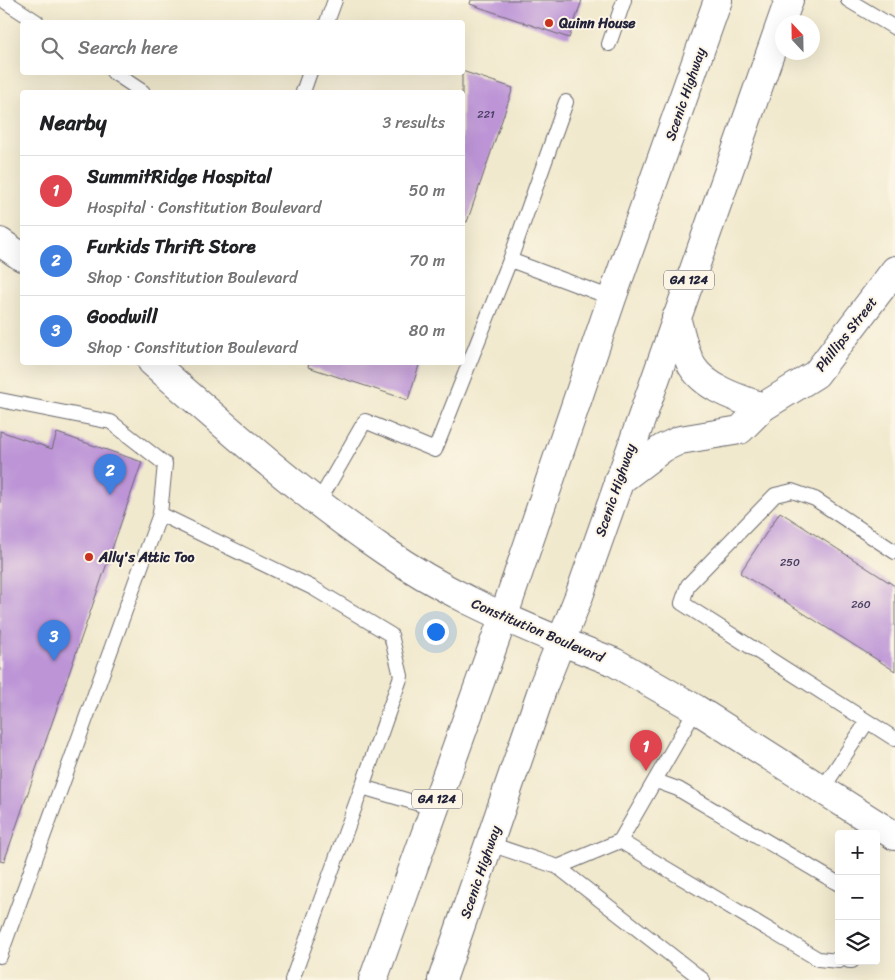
<!DOCTYPE html>
<html lang="en">
<head>
<meta charset="utf-8">
<style>
	:root { --surface:#fff; --page:#f2f2f2; --text:#202124; --muted:#757577; --line:#e0e0e0; --accent:#1a73e8 }
	body { margin:0; font-family:Sriracha,sans-serif; background:var(--page); color:var(--text) }
	.controls { position:absolute; right:15px; bottom:15px; display:grid; overflow:hidden; border-radius:5px; box-shadow:0 5px 20px #0002 }
	.controls button { width:45px; height:45px; display:grid; place-items:center; padding:0; border:0; border-bottom:1px solid var(--line); background:var(--surface); color:var(--text); font:25px sans-serif }
	.compass { position:absolute; left:775px; top:15px; width:45px; height:45px; border-radius:50%; background:var(--surface); box-shadow:0 5px 20px #0002; rotate:338deg }
	.you { position:absolute; left:435px; top:631px; width:18px; height:18px; margin:-12px; border:4px solid #fff; border-radius:50%; background:#1a73e8; box-shadow:0 0 0 8px #1a73e833 }
	.badge { display:grid; place-items:center; width:32px; height:32px; border-radius:50%; background:var(--accent); color:#fff; font-size:16px; font-weight:700 }
	.pin { position:absolute; translate:-50% -41px; filter:drop-shadow(0 1px 2px #0008) }
	.pin::after { content:''; position:absolute; top:26px; width:18px; height:15px; background:inherit; clip-path:polygon(0 0,100% 0,50% 100%) }
	.list { margin:0; padding:0; list-style:none }
	h2 { display:flex; justify-content:space-between; align-items:center; height:65px; margin:0; padding:0 20px; font-size:21px }
	h2 small { font-size:16px; font-weight:400; color:var(--muted) }
	.list li { display:grid; grid-template-columns:32px 1fr auto; gap:15px; align-items:center; box-sizing:border-box; height:70px; padding:0 20px; border-top:1px solid var(--line) }
	.list b { display:block; font-size:19px; white-space:nowrap }
	.list p { margin:0; font-size:16px; white-space:nowrap; color:var(--muted) }
	.list em { font-size:16px; font-style:normal; color:var(--muted) }
	.icon { flex:none; width:28px; height:28px; fill:none; stroke:currentColor; stroke-width:2; stroke-linecap:round; stroke-linejoin:round }
	.map { position:relative; flex:none; width:895px; height:980px; overflow:hidden }
	.search { position:absolute; background:var(--surface); box-shadow:0 5px 20px #0002; left:20px; top:20px; width:445px; height:55px; display:flex; align-items:center; gap:12px; box-sizing:border-box; padding:0 18px; border-radius:5px; color:var(--muted); font-size:19px }
	.panel { position:absolute; background:var(--surface); box-shadow:0 5px 20px #0002; left:20px; top:90px; width:445px; height:275px; border-radius:5px }
	.map>svg:first-child { display:block }
	.building { fill:#bd95d7 }
	.lines { fill:none; stroke-linecap:round; stroke-linejoin:round }
	.lane-casing { stroke:#6a686e; stroke-width:16 }
	.street-casing { stroke:#6a686e; stroke-width:30 }
	.secondary-casing { stroke:#6a686e; stroke-width:30 }
	.highway-casing { stroke:#6a686e; stroke-width:30 }
	.lane { stroke:#fff; stroke-width:14 }
	.street { stroke:#fff; stroke-width:28 }
	.secondary { stroke:#fff; stroke-width:28 }
	.highway { stroke:#fff; stroke-width:28 }
	.poi-dot { fill:#c8321e; stroke:#fcf5e5; stroke-width:2 }
	.labels { text-anchor:middle; stroke-width:4; stroke-linejoin:round; paint-order:stroke }
	.number-label { font-size:11px; fill:#493f62 }
	.shield { fill:#fcf5e5; stroke:#63616e; stroke-width:1 }
	.shield-label { font-size:12px; font-weight:bold; fill:#22223b }
	.poi-label { font-size:14px; font-weight:bold; fill:#22223b; stroke:#fcf5e5; text-anchor:start }
	.street-label { font-size:14px; fill:#22223b; stroke:#fcf5e5 }
</style>
</head>
<body>
<div class="map">
<svg width="895" height="980" viewBox="0 0 895 980">
	<rect width="100%" height="100%" fill="#fcf5e5"/>
	<filter id="ink" filterUnits="userSpaceOnUse"><feTurbulence type="fractalNoise" baseFrequency=".02" numOctaves="2"/><feDisplacementMap in="SourceGraphic" scale="10" xChannelSelector="R" yChannelSelector="G"/><feConvolveMatrix kernelMatrix="1 2 1 2 8 2 1 2 1" color-interpolation-filters="sRGB"/></filter>
	<filter id="wash" filterUnits="userSpaceOnUse"><feTurbulence type="fractalNoise" baseFrequency=".0096" numOctaves="4" result="noise"/><feDisplacementMap in="SourceGraphic" scale="20" xChannelSelector="R" yChannelSelector="G"/><feGaussianBlur stdDeviation="1.12" result="paint"/><feColorMatrix in="noise" values="0 0 0 0 0 0 0 0 0 0 0 0 0 0 0 0 0 1.4 0 .05"/><feComposite in="paint" operator="in"/></filter>
	<g filter="url(#wash)">
		<rect width="100%" height="100%" fill="#f1e9cd"/>
		<g id="blocks">
			<g class="building">
				<polygon points="471,0 582,0 569,38 470,4"/>
				<polygon points="462,71 513,88 467,222 462,221"/>
				<polygon points="309,362 420,362 408,400 308,367"/>
				<polygon points="0,431 52,449 57,433 142,462 4,862 0,861"/>
				<polygon points="780,512 895,586 895,671 740,573"/>
			</g>
		</g>
	</g>
	<g filter="url(#ink)">
		<use href="#blocks" fill-opacity="0" stroke="#6a686e" stroke-width="1"/>
		<g class="lines">
			<defs>
				<g id="lane">
					<polyline points="3,0 37,22"/>
					<polyline points="848,0 895,28"/>
					<polyline points="327,22 335,0"/>
					<polyline points="609,44 624,0"/>
					<polyline points="113,72 143,92"/>
					<polyline points="303,92 310,72"/>
					<polyline points="510,260 566,102"/>
					<polyline points="0,400 111,422 165,464 160,514 0,956"/>
					<polyline points="318,503 365,421 435,450 510,260 612,298"/>
					<polyline points="160,514 313,588 391,635 401,676 362,787 433,808"/>
					<polyline points="895,552 815,499 792,491 775,495 688,585 682,603 895,739"/>
					<polyline points="656,781 678,789 839,884"/>
					<polyline points="823,788 867,722"/>
					<polyline points="620,841 818,959 839,961"/>
					<polyline points="490,844 558,867 620,841 696,709"/>
					<polyline points="558,867 703,980"/>
					<polyline points="849,961 852,961"/>
					<polyline points="292,980 362,787"/>
				</g>
				<g id="street">
					<path d="M676 318C681 333 684 352 692 366 706 389 740 399 763 407"/>
					<polyline points="618,482 663,448 680,440 740,430 763,407 816,374 895,270"/>
					<polyline points="560,641 614,662 696,709 895,836"/>
				</g>
				<g id="secondary">
					<polyline points="0,242 22,257"/>
					<path d="M152 362C227 428 302 495 385 551 439 589 499 616 560 641"/>
				</g>
				<g id="highway">
					<polyline points="373,980 503,618 612,298 718,0"/>
					<polyline points="442,980 544,684 579,596 789,0"/>
				</g>
			</defs>
			<use href="#lane" class="lane-casing"/>
			<use href="#street" class="street-casing"/>
			<use href="#secondary" class="secondary-casing"/>
			<use href="#highway" class="highway-casing"/>
			<use href="#lane" class="lane"/>
			<use href="#street" class="street"/>
			<use href="#secondary" class="secondary"/>
			<use href="#highway" class="highway"/>
		</g>
	</g>
	<g class="poi-dot">
		<circle cx="549" cy="23" r="5"/>
		<circle cx="89" cy="557" r="5"/>
	</g>
	<g class="labels">
		<g class="number-label">
			<text x="486" y="118">221</text>
			<text x="790" y="566">250</text>
			<text x="861" y="608">260</text>
		</g>
		<g class="shield">
			<rect x="664" y="270.5" width="50" height="19" rx="4"/>
			<rect x="412" y="789.5" width="50" height="19" rx="4"/>
		</g>
		<g class="shield-label">
			<text x="689" y="284">GA 124</text>
			<text x="437" y="803">GA 124</text>
		</g>
		<g class="poi-label">
			<text x="559" y="28">Quinn House</text>
			<text x="99" y="562">Ally's Attic Too</text>
		</g>
		<g class="street-label">
			<text transform="translate(685 94) rotate(-71)" y="5">Scenic Highway</text>
			<text transform="translate(846 334) rotate(-52)" y="5">Phillips Street</text>
			<text transform="translate(615 490) rotate(-71)" y="5">Scenic Highway</text>
			<text transform="translate(538 630) rotate(23)" y="5">Constitution Boulevard</text>
			<text transform="translate(480 872) rotate(-71)" y="5">Scenic Highway</text>
		</g>
	</g>
</svg>
<div class="controls">
<button>+</button>
<button>−</button>
<button><svg class="icon" aria-label="layers" viewBox="0 0 24 24"><path d="M12 4l9 5-9 5-9-5zM3 14l9 5 9-5"/></svg></button>
</div>
<svg class="compass" viewBox="-18 -18 36 36"><path d="M0-13l5 13h-10z" fill="#e53935"/><path d="M0 13l5-13h-10z" fill="#757577"/></svg>
<div class="you"></div>
<div class="pin badge" style="left:646px;top:771px;background:#e0444e">1</div>
<div class="pin badge" style="left:110px;top:495px;background:#3f7fe0">2</div>
<div class="pin badge" style="left:54px;top:661px;background:#3f7fe0">3</div>
<div class="search"><svg class="icon" aria-label="search" viewBox="0 0 24 24"><circle cx="10" cy="10" r="6"/><path d="M15 15l6 6"/></svg>Search here</div>
<section class="panel">
<h2>Nearby<small>3 results</small></h2>
<ul class="list">
<li><span class="badge" style="background:#e0444e">1</span><div><b>SummitRidge Hospital</b><p>Hospital · Constitution Boulevard</p></div><em>50 m</em></li>
<li><span class="badge" style="background:#3f7fe0">2</span><div><b>Furkids Thrift Store</b><p>Shop · Constitution Boulevard</p></div><em>70 m</em></li>
<li><span class="badge" style="background:#3f7fe0">3</span><div><b>Goodwill</b><p>Shop · Constitution Boulevard</p></div><em>80 m</em></li>
</ul>
</section>
</div>
</body>
</html>
